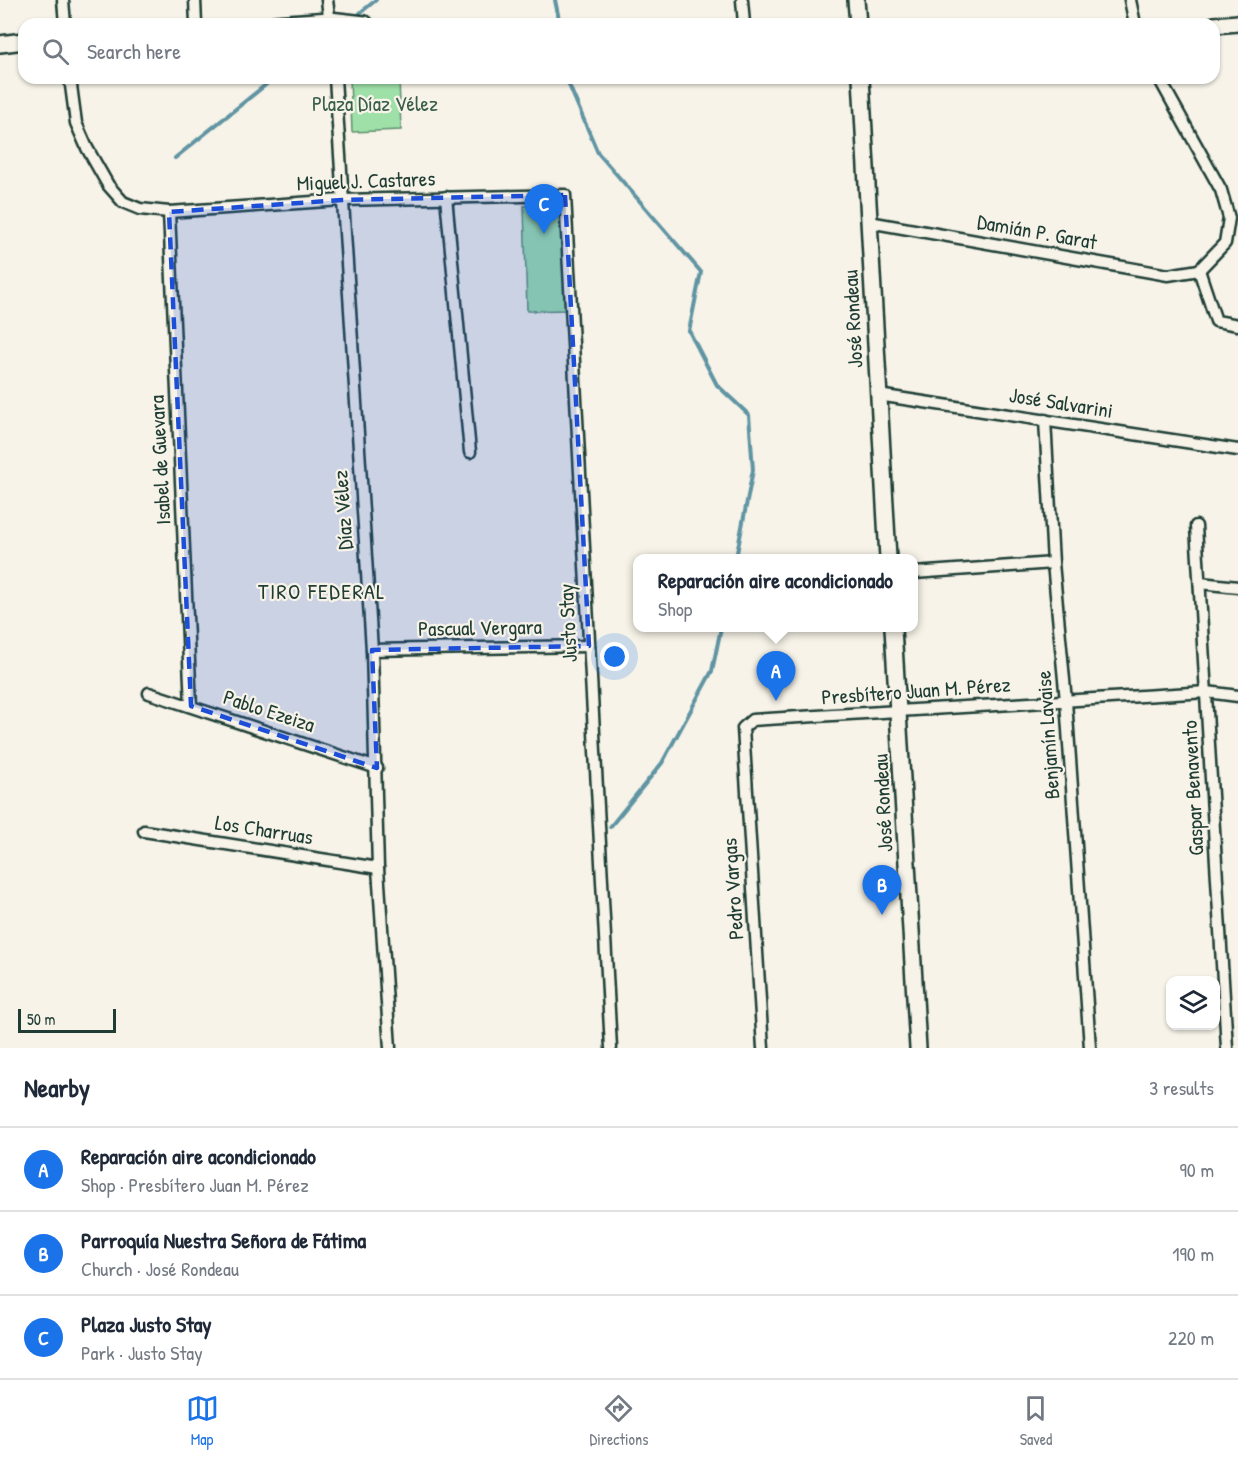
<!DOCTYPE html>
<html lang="en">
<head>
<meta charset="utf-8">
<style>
	:root { --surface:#fff; --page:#f6f6f7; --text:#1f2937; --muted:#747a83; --line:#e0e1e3; --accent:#1a73e8 }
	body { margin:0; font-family:"Patrick Hand",sans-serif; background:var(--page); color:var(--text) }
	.controls { position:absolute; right:18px; bottom:18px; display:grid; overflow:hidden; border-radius:12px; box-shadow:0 2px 4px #0004 }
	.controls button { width:54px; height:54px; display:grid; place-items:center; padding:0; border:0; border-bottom:2px solid var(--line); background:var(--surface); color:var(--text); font:30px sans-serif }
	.scale { position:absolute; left:18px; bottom:15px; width:98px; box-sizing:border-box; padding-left:6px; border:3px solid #1f3d34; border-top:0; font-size:16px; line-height:21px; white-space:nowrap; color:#1f3d34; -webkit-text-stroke:4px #f7f3e8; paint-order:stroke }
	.you { position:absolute; left:615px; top:657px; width:21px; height:21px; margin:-15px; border:4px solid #fff; border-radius:50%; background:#1a73e8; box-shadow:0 0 0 9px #1a73e833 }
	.badge { display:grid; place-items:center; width:39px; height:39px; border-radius:50%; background:var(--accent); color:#fff; font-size:20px; font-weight:700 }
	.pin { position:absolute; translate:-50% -50px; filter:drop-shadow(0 2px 3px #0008) }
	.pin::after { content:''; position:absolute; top:32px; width:21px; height:18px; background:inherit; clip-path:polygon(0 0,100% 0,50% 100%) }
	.popup { position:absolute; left:633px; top:554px; width:285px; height:78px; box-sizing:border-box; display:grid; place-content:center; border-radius:12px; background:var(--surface); filter:drop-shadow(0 2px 4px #0005); font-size:20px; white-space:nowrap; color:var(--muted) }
	.popup b { font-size:22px; color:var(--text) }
	.popup::after { content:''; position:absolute; left:50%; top:100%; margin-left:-12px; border:12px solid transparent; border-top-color:var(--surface) }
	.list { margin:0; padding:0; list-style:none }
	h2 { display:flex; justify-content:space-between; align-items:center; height:78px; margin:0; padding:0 24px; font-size:26px }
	h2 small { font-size:20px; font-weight:400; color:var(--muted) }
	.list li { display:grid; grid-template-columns:39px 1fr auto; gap:18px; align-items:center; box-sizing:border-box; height:84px; padding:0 24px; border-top:2px solid var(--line) }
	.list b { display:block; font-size:22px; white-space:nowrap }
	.list p { margin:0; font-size:20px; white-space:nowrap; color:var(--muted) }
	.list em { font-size:20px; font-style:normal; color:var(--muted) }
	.icon { flex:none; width:33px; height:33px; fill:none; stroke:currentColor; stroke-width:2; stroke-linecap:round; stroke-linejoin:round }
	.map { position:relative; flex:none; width:1238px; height:1048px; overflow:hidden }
	.search { position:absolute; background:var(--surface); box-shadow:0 2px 4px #0004; left:18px; right:18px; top:18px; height:66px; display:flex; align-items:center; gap:15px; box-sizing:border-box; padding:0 21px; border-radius:18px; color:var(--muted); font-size:22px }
	.sheet { height:330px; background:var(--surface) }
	nav { display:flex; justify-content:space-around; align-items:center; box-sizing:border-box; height:84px; border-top:2px solid var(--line); background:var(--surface); font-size:16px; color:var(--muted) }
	nav a { display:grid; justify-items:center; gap:3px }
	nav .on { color:var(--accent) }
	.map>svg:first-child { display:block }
	.green { fill:#9fe0a9; stroke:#5f8e6e; stroke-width:1.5 }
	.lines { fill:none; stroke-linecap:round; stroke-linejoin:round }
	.stream { stroke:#6094a3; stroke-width:4 }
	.street-casing { stroke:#1f3d34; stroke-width:15 }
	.secondary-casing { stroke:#1f3d34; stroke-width:20 }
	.street { stroke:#f7f3e8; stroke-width:10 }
	.secondary { stroke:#f7f3e8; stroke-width:15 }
	.marked { fill:#1d4ed8; fill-opacity:0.2; stroke:#1d4ed8; stroke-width:4.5; stroke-dasharray:12 8; stroke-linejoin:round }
	.labels { text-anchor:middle; stroke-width:4.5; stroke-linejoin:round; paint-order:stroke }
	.park-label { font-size:21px; fill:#395e4b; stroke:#f7f3e8 }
	.street-label { font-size:21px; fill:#1f3d34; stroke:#f7f3e8 }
	.neighbourhood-label { font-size:22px; letter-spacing:1.5px; fill:#1f3d34; stroke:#f7f3e8 }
</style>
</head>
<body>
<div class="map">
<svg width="1238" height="1048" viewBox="0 0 1238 1048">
	<rect width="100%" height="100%" fill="#f7f3e8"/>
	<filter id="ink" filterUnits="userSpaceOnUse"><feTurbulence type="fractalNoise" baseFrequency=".0167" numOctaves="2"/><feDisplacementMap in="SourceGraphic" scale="12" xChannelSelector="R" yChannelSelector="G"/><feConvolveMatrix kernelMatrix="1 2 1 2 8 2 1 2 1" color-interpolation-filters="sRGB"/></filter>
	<g filter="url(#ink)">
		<g class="green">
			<polygon points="350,78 399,78 401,130 352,132"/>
			<polygon points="562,204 566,310 527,311 524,206"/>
		</g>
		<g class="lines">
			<g class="stream">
				<polyline points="555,0 560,24"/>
				<polyline points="360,13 376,0"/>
				<polyline points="568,78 569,85 598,153 701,272 689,331 717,385 749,415 753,470 736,558"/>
				<polyline points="175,158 274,78"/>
				<polyline points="610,827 662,763 712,671 721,628"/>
			</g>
			<defs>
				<g id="street">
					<polyline points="63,0 65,24"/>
					<polyline points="195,0 196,24"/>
					<polyline points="327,0 330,24"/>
					<polyline points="742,0 744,24"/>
					<polyline points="1130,0 1135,24"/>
					<polyline points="70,78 76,123 87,148 108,185 123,202 140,209 169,212 342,200 565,195 611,1048"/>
					<polyline points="335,78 372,650 378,868 390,1048"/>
					<polyline points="1159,78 1221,190 1229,218 1225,243 1199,270"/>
					<polyline points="446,197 470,452"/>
					<polyline points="169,212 191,706"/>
					<polyline points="869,222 1168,275 1199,270"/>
					<polyline points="1199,270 1216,321 1238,325"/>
					<polyline points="878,395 1238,450"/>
					<polyline points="1045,420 1053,563 1066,701 1090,1048"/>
					<polyline points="1196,526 1227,1048"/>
					<polyline points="914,573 1053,563"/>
					<polyline points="1200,583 1238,587"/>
					<polyline points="372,650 589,646"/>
					<polyline points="149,693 377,768"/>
					<polyline points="144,831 378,868"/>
					<polyline points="763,1048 743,728 752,720 1207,692 1238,696"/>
				</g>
				<g id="secondary">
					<polyline points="856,0 858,24"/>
					<polyline points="275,24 329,20 365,24"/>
					<polyline points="1214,25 1238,23"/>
					<polyline points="0,44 24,41"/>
					<polyline points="861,78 888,558"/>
					<polyline points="893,628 918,1048"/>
				</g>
			</defs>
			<use href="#street" class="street-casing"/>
			<use href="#secondary" class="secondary-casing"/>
			<use href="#street" class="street"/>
			<use href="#secondary" class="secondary"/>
		</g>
	</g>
	<path class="marked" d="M565 195 589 646 372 650 377 768 191 706 169 212 342 200Z"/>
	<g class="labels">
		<g class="park-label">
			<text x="375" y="111">Plaza Díaz Vélez</text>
		</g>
		<g class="street-label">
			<text transform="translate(366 181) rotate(-2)" y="7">Miguel J. Castares</text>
			<text transform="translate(1037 232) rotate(10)" y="7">Damián P. Garat</text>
			<text transform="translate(853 319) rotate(-93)" y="7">José Rondeau</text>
			<text transform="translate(1061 403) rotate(9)" y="7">José Salvarini</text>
			<text transform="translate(160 460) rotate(-93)" y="7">Isabel de Guevara</text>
			<text transform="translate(343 510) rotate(-94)" y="7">Díaz Vélez</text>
			<text transform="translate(568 623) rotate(-93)" y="7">Justo Stay</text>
			<text transform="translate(480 628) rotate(-1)" y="7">Pascual Vergara</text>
			<text transform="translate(916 691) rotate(-4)" y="7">Presbítero Juan M. Pérez</text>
			<text transform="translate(269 711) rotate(18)" y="7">Pablo Ezeiza</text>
			<text transform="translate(1048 735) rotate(-94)" y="7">Benjamín Lavaise</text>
			<text transform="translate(1193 788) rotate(-93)" y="7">Gaspar Benavento</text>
			<text transform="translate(883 803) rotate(-93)" y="7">José Rondeau</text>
			<text transform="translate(264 830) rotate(9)" y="7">Los Charruas</text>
			<text transform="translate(733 889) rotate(-94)" y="7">Pedro Vargas</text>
		</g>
		<g class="neighbourhood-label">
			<text x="322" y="599">TIRO FEDERAL</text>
		</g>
	</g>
</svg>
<div class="controls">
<button><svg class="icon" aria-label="layers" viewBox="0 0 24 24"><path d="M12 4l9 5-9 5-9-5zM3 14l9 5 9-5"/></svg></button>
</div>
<div class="scale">50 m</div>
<div class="you"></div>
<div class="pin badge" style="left:776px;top:701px">A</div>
<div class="popup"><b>Reparación aire acondicionado</b>Shop</div>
<div class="pin badge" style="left:882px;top:915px">B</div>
<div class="pin badge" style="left:544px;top:234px">C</div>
<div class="search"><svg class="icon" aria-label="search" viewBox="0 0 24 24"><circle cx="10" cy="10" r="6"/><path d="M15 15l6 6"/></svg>Search here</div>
</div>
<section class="sheet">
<h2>Nearby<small>3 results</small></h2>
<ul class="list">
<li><span class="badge">A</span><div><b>Reparación aire acondicionado</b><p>Shop · Presbítero Juan M. Pérez</p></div><em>90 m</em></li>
<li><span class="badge">B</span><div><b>Parroquía Nuestra Señora de Fátima</b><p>Church · José Rondeau</p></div><em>190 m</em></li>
<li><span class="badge">C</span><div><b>Plaza Justo Stay</b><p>Park · Justo Stay</p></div><em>220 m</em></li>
</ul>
</section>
<nav>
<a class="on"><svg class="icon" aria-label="map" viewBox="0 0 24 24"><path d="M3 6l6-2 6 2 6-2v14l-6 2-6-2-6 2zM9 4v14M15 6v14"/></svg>Map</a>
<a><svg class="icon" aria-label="directions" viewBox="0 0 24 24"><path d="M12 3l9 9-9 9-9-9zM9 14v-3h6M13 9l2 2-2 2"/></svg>Directions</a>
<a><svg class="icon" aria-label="saved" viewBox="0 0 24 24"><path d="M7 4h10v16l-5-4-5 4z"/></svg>Saved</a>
</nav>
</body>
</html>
